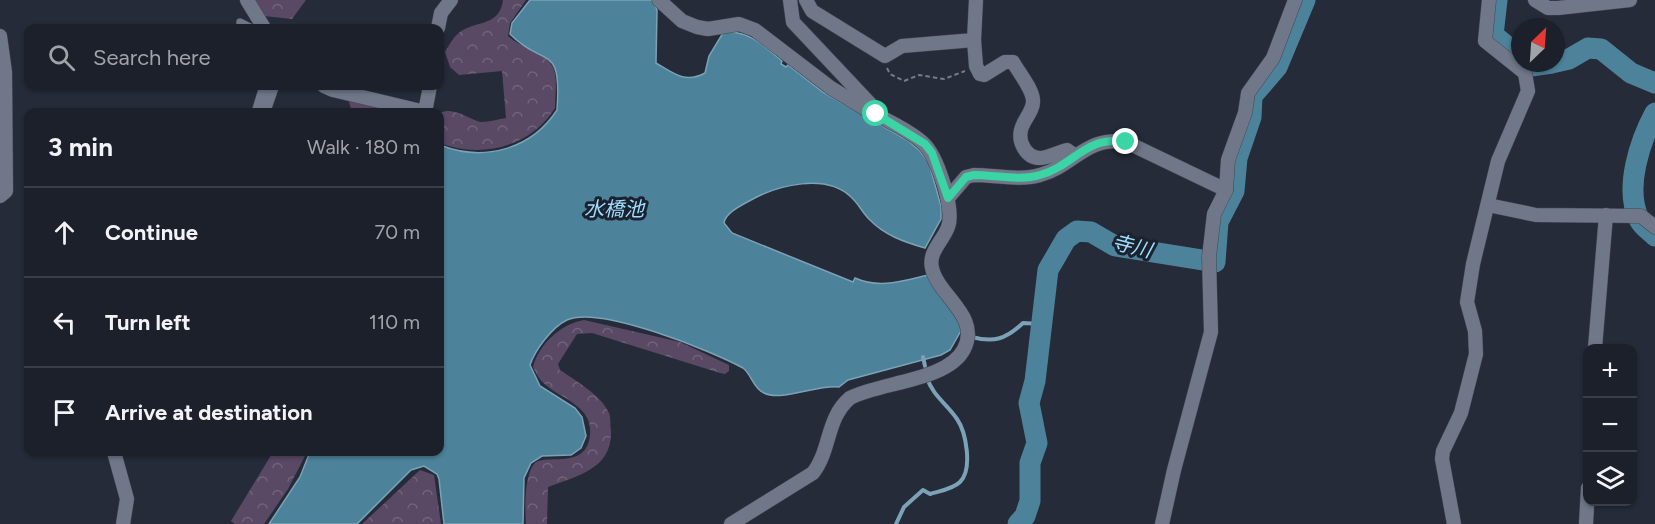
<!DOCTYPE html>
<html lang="en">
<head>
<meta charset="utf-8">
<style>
	:root { --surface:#1c202b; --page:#252833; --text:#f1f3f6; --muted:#a0a3a9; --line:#3a3e47 }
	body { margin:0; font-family:Figtree,"Noto Sans JP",sans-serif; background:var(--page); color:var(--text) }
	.controls { position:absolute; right:18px; bottom:18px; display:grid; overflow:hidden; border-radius:12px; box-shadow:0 2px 4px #0004 }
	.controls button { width:54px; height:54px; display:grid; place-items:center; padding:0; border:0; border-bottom:2px solid var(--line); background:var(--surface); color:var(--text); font:30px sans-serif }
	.compass { position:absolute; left:1511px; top:18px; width:54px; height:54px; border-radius:50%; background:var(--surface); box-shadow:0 2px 4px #0004; rotate:25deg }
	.stop { position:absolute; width:18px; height:18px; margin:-14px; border:4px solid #3bd4a4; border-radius:50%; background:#fff }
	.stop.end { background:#3bd4a4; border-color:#fff; box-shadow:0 2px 6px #0008 }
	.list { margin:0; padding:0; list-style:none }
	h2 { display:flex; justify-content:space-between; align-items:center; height:78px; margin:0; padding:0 24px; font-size:26px }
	h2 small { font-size:20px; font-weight:400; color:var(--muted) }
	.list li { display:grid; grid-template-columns:39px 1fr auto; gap:18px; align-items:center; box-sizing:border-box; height:90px; padding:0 24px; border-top:2px solid var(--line) }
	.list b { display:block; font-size:22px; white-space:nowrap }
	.list em { font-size:20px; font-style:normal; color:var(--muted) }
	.icon { flex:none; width:33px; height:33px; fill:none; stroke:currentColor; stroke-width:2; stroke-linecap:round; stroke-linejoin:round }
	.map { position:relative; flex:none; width:1655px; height:524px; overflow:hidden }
	.search { position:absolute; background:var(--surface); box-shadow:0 2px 4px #0004; left:24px; top:24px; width:420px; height:66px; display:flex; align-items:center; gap:15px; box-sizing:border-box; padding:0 21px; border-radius:12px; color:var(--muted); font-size:22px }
	.panel { position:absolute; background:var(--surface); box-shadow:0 2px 4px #0004; left:24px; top:108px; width:420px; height:348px; border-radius:12px }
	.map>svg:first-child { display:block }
	.forest { fill:url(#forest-crowns) }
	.water { fill:#4c839b; stroke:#7ba2b6; stroke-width:1.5 }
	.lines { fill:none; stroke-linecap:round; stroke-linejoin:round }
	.stream { stroke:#7ba2b6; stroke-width:4 }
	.river { stroke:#4c839b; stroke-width:21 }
	.lane-casing { stroke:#434753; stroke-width:8 }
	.street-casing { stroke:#434753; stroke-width:15 }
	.path { stroke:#767b87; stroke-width:2; stroke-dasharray:4.5 3; stroke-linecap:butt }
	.lane { stroke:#707788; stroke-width:7 }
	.street { stroke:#707788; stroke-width:14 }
	.route { stroke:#3bd4a4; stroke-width:8 }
	.labels { text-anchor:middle; stroke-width:6; stroke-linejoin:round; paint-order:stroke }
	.water-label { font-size:20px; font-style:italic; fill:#9bdefc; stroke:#1c212f }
</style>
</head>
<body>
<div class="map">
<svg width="1655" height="524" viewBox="0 0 1655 524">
	<defs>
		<pattern id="forest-crowns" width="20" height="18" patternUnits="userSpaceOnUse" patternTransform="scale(1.5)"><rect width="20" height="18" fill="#594965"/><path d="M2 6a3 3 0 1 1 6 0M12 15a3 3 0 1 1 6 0" fill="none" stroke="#71637c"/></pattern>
	</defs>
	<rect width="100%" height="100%" fill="#262b39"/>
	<g class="forest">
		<polygon points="255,0 306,0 292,19 264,16"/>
		<path d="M503 0H526L510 23 508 36C521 49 553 53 555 74 557 85 555 97 555 108 531 147 481 159 440 143V113C454 106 469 120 481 122 489 122 499 119 506 118L502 71 459 75 450 67 445 52C450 44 454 35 463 30 479 21 500 25 503 0Z"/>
		<polygon points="354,98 413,112 352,112 349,102"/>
		<path d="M584 320 680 342 729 365V371L725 374 720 373 592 333 577 334 558 364 560 370C576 381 601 395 609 413 611 417 610 426 611 431 612 469 578 476 548 487L547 524H526C525 509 524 477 534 464 544 452 586 472 590 435 593 407 564 400 547 386 540 381 537 375 533 367 539 344 561 324 584 320Z"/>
		<polygon points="273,452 307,452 288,489 264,524 235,524 231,521"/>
		<polygon points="420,470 434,475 441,524 362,524"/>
	</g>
	<path class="water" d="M530 0H653L657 10 656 63C673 73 685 84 705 73L709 56 726 28 727 32C750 31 765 47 782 61L781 64 786 67 788 65 823 92 907 140 920 151 929 163 941 206V219L925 248C904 242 884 235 869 219 862 212 858 203 851 197 826 173 778 185 751 200 742 205 725 213 724 223L732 233 853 282 855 278C880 289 902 281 928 275L954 311 962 329 950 350 941 355 848 380 839 387C818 384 782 402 764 393 753 388 752 375 743 368 712 351 599 305 567 320 552 327 535 350 530 365L540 386 575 408 582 417 586 436 581 448 571 455 542 456 531 463 524 478 523 524H444L439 479 437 474 424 466 411 470 357 524H269L300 477 310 452H440V145C483 162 531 150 557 110 562 41 544 69 510 34L512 23Z"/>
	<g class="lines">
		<g class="stream">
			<path d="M972 337C994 343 1006 339 1023 323L1041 324"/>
			<polyline points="923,357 925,366"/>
			<path d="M896 524 904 507 923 490 930 494C940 491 953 489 960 482 973 469 966 432 957 419 947 404 933 396 927 378"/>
		</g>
		<g class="river">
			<polyline points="1497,0 1493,35 1520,57"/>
			<polyline points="1556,62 1569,59 1588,48 1601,49 1631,73 1655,83"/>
			<polyline points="1527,63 1531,66 1552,63"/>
			<path d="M1655 113C1640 141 1624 188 1639 219 1642 226 1650 231 1655 236"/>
			<polyline points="1018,524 1025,516 1030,501 1030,463 1037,443 1029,403 1035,381 1048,270 1066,239 1077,231 1091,232 1115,246 1215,262 1218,222 1234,191 1237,158 1251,117 1252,96 1277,67 1305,0"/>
		</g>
		<defs>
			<g id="lane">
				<polyline points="240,28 240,22 252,28"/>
				<polyline points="255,112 263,86"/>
			</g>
			<g id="street">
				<polyline points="247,0 264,28"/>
				<polyline points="659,0 682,21 697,27 708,29 739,24 755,30 831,88 869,111"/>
				<polyline points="806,0 812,11 885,56 902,46 974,40 976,0"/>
				<polyline points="1535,0 1548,8 1558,8 1630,0"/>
				<polyline points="438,28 441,13 451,0"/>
				<polyline points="0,36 5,72 6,191 0,196"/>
				<path d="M974 40 976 66 980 74 984 75 1005 62H1013C1019 73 1032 88 1033 100 1034 111 1023 120 1021 130 1018 142 1026 158 1040 158 1048 158 1059 152 1067 150L1074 155"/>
				<polyline points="324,86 333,90 425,112 430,86"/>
				<polyline points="263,112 272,86"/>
				<path d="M948 198 966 177 974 175C994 175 1021 181 1040 175 1074 166 1085 136 1126 142L1226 190"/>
				<polyline points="1488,205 1536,215 1641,216 1655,227"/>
				<polyline points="1595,348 1606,215"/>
				<polyline points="114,452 127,499 123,524"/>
				<path d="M731 524 813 473C831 450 826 418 850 398 880 382 948 381 964 349 981 316 938 296 932 268 928 252 943 241 948 227 955 210 937 155 923 143 910 131 892 123 877 115L874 108 793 22 790 0"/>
				<polyline points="1162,524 1174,470 1211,332 1209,257 1214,214 1226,190 1228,160 1245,113 1248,93 1273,58 1295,0"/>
				<polyline points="1454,524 1442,459 1443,451 1461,413 1476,354 1475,331 1467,302 1473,264 1498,161 1528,91 1525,73 1485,41 1489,0"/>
				<polyline points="1586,524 1588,488"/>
			</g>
		</defs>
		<use href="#lane" class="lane-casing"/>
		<use href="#street" class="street-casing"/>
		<polyline class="path" points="887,68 890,74 904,81 919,75 944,79 965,71"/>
		<use href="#lane" class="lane"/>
		<use href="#street" class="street"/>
	</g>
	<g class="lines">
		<path class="route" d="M876 114 925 144 932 153 948 198 966 177 974 175C994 175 1021 181 1040 175 1074 166 1085 135 1126 142"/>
	</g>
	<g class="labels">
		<g class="water-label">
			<text x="614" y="216">水橋池</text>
			<text transform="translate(1132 246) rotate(14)" y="7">寺川</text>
		</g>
	</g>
</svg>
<div class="controls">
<button>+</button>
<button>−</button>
<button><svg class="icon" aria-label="layers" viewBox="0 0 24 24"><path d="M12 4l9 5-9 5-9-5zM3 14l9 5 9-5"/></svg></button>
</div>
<svg class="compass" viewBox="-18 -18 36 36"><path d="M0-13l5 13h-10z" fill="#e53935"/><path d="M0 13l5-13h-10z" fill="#a0a3a9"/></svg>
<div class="stop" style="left:876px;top:114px"></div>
<div class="stop end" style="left:1126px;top:142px"></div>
<div class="search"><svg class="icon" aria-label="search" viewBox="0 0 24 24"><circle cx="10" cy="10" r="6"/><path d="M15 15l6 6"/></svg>Search here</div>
<section class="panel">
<h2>3 min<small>Walk · 180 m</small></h2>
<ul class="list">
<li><svg class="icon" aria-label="ahead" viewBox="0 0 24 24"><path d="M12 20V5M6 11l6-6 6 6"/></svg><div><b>Continue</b></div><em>70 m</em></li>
<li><svg class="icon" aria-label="left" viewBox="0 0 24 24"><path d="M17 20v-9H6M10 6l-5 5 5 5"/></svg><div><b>Turn left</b></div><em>110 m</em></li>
<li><svg class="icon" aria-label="arrive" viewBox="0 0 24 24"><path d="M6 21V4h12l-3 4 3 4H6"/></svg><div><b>Arrive at destination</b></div></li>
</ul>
</section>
</div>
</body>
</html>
